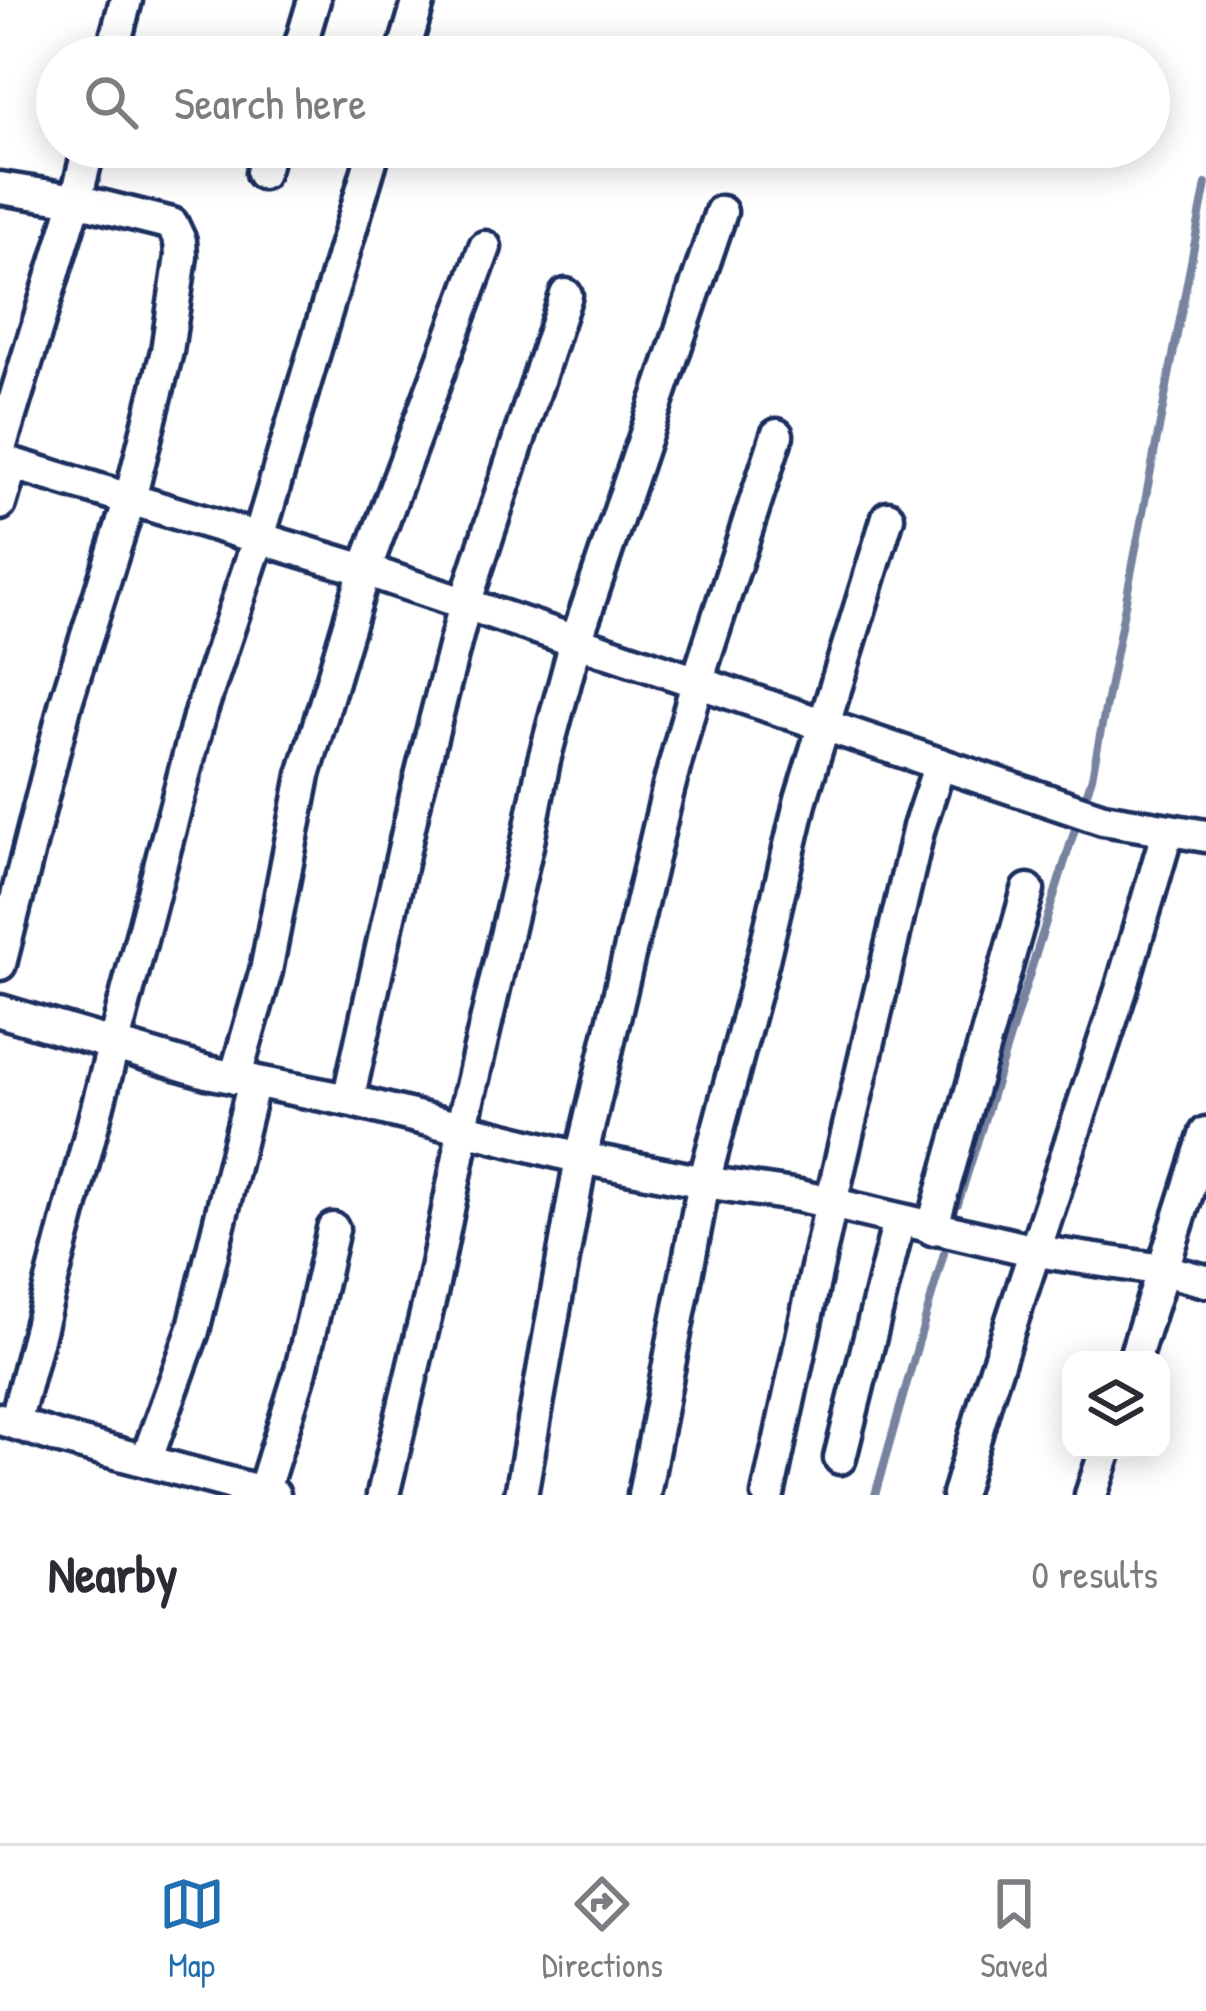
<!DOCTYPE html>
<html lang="en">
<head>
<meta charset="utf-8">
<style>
	:root { --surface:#fff; --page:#f7f7f7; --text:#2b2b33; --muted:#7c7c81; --line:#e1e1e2; --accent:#1f6fb2 }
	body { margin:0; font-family:"Patrick Hand",sans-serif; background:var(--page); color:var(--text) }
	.controls { position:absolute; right:36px; bottom:36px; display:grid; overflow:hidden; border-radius:24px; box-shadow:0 6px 30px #0003 }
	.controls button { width:108px; height:108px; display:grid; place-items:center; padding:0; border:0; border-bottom:3px solid var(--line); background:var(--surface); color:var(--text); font:60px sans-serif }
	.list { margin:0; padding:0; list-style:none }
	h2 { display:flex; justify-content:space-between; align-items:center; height:156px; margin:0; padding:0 48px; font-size:51px }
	h2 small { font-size:39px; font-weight:400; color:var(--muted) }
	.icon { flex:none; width:66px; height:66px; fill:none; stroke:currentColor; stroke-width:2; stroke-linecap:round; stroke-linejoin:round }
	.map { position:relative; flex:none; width:1206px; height:1495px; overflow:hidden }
	.search { position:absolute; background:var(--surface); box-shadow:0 6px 30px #0003; left:36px; right:36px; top:36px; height:132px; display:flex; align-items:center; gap:30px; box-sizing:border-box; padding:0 42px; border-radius:66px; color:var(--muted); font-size:45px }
	.sheet { height:348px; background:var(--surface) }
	nav { display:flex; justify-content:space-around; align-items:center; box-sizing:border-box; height:168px; border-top:3px solid var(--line); background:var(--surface); font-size:33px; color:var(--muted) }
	nav a { display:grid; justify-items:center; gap:6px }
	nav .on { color:var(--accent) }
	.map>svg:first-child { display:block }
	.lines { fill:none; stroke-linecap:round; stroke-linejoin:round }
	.stream { stroke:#77839f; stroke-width:8 }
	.minor-casing { stroke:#1b2f5e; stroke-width:39 }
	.minor { stroke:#fff; stroke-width:30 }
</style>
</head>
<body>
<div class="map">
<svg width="1206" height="1495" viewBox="0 0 1206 1495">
	<rect width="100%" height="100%" fill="#fff"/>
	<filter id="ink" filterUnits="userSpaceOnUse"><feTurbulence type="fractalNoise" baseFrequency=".00833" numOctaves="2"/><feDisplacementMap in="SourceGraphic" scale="24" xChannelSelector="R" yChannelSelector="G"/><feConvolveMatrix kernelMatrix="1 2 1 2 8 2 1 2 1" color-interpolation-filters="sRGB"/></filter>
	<g filter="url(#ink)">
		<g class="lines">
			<g class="stream">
				<polyline points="1084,802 1092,777 1206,184"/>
				<polyline points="958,1204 1079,816"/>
				<polyline points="875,1495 944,1253"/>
			</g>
			<defs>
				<g id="minor">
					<polyline points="111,57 126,0"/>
					<polyline points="297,57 314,0"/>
					<polyline points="402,57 419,0"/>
					<polyline points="262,173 270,147"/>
					<polyline points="0,188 76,200 172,224 180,241 181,256 167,351 130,499 66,702 0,964"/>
					<polyline points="0,448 76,200 89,147"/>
					<polyline points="0,460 365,570 1103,819 1206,836"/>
					<polyline points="0,504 12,464"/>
					<polyline points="0,1011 207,1072 348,1100 581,1158 704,1182 800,1196 1036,1251 1163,1270 1206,1281"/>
					<polyline points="235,1078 266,971 304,775 365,570 485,247"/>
					<polyline points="348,1100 416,796 465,604 566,295"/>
					<polyline points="932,1229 1028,890"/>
					<polyline points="1134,1360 1206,1133"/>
					<polyline points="0,1419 60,1438 274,1495"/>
					<polyline points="15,1423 199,717 259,537 375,147"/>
					<polyline points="840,1458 899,1220"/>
					<polyline points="146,1461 193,1331 254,1081"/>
					<polyline points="263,1492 301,1370 333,1229"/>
					<polyline points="383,1495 432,1289 460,1151 461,1130 529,837 544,760 576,641 721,212"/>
					<polyline points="521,1495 581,1158 668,790 697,682 777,435"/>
					<polyline points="644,1495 704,1182 762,964 801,799 888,517"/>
					<polyline points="768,1495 831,1203 919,827 940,764"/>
					<polyline points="958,1495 987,1396 1121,990 1168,830"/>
					<polyline points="1091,1495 1106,1450"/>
				</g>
			</defs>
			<use href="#minor" class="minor-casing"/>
			<use href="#minor" class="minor"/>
		</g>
	</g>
</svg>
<div class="controls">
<button><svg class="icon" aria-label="layers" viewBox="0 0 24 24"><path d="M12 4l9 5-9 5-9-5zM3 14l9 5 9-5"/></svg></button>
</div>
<div class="search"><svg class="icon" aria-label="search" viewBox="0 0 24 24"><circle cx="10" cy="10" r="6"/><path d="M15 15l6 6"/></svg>Search here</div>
</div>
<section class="sheet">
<h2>Nearby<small>0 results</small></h2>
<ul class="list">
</ul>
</section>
<nav>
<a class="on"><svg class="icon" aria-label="map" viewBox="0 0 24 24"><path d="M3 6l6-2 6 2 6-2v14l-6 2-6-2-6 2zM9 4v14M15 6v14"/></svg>Map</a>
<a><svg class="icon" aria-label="directions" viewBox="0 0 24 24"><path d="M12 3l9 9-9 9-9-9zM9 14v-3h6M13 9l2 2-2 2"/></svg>Directions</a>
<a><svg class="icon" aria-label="saved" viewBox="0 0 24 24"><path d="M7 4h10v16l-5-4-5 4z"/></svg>Saved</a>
</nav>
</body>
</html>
